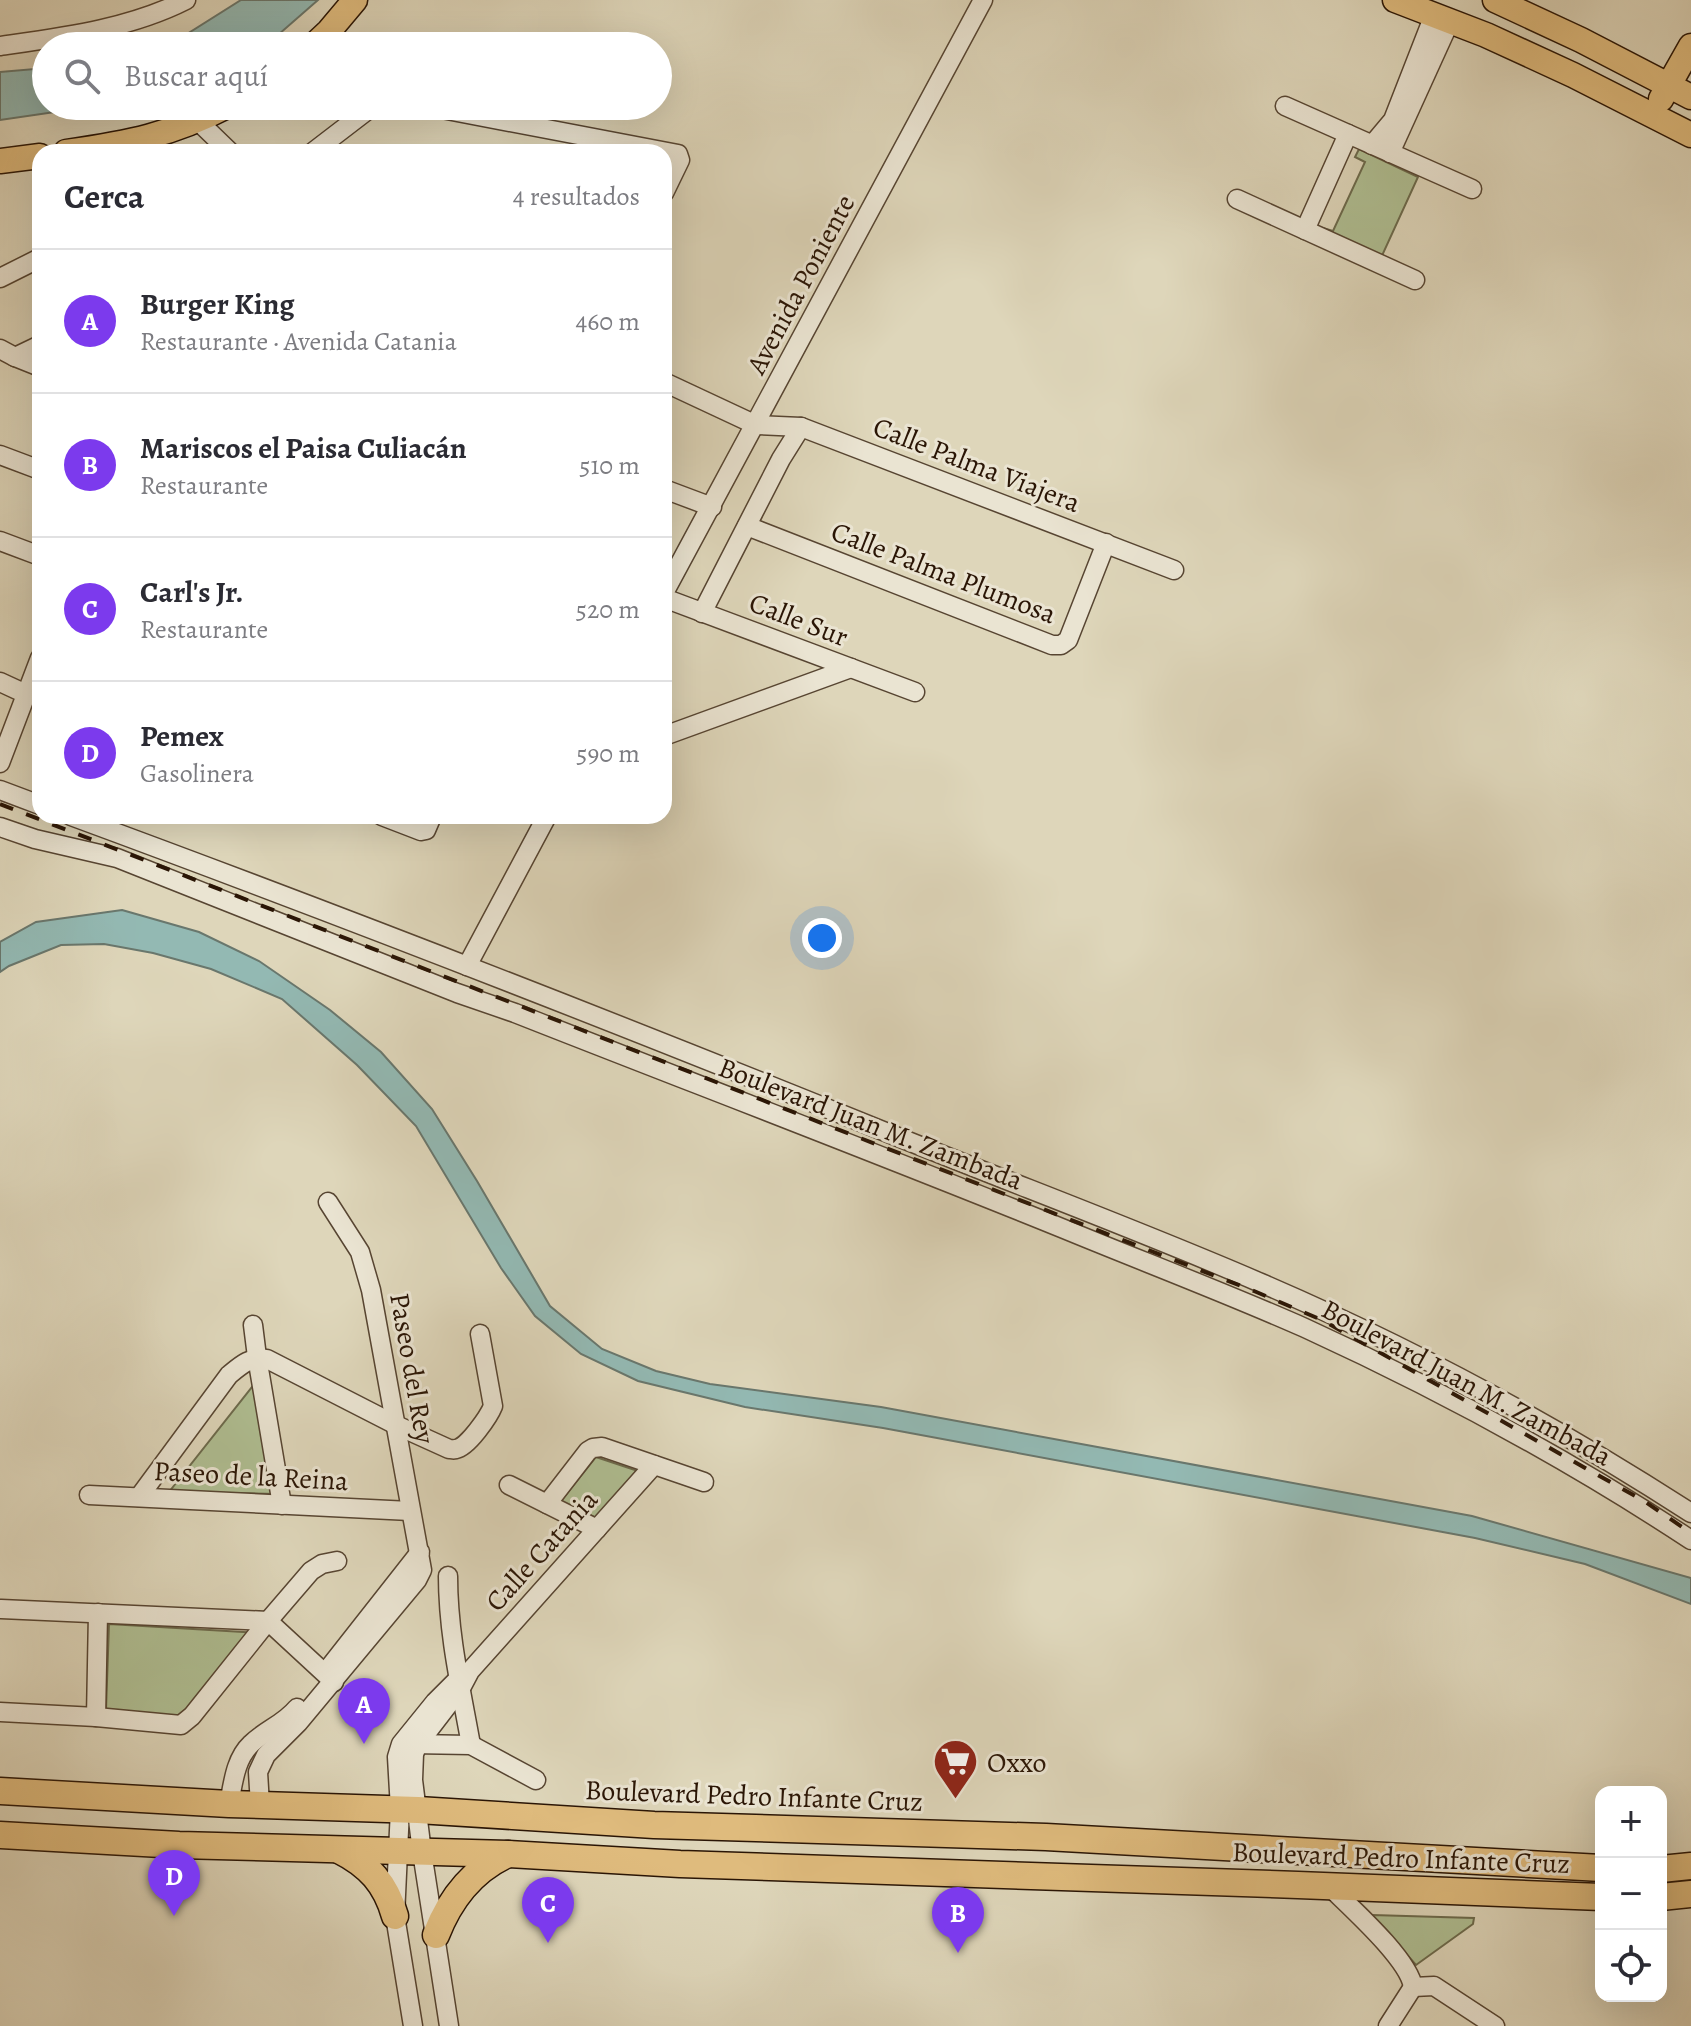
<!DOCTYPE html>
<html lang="es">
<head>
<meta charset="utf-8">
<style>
	:root { --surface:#fff; --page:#f2f2f3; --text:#2b2b33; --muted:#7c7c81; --line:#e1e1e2; --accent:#7c3aed }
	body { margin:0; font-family:Alegreya,serif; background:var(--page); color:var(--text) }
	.controls { position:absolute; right:24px; bottom:24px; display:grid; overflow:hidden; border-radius:16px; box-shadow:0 8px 32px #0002 }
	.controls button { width:72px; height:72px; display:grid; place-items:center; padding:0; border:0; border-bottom:2px solid var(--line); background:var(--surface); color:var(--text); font:40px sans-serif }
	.you { position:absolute; left:822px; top:938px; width:28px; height:28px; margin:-20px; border:6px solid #fff; border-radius:50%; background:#1a73e8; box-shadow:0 0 0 12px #1a73e833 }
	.badge { display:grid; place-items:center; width:52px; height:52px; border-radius:50%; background:var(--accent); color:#fff; font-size:26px; font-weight:700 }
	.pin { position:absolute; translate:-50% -66px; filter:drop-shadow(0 2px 4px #0008) }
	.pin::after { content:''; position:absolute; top:42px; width:28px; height:24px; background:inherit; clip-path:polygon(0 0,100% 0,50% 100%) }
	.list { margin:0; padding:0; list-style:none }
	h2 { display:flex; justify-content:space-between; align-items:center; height:104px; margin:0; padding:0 32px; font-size:34px }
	h2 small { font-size:26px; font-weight:400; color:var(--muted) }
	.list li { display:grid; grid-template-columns:52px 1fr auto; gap:24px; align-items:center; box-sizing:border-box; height:144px; padding:0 32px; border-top:2px solid var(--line) }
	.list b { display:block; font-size:30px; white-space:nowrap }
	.list p { margin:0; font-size:26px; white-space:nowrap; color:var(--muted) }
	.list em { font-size:26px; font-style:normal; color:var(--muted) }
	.icon { flex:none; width:44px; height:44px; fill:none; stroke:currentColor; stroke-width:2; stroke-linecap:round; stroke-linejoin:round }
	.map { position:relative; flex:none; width:1691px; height:2026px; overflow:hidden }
	.search { position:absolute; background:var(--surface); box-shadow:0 8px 32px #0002; left:32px; top:32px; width:640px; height:88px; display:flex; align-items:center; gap:20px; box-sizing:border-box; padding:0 28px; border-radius:44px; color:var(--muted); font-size:30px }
	.panel { position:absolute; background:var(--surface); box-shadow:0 8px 32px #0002; left:32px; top:144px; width:640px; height:680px; border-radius:24px }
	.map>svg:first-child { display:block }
	.green { fill:#afbe92; stroke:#6c6a4c; stroke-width:2 }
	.water { fill:#93b9b3; stroke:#69776d; stroke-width:2 }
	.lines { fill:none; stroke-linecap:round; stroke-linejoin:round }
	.minor-casing { stroke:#574532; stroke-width:21 }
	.major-casing { stroke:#2a1505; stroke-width:27 }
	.highway-casing { stroke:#2a1505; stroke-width:29 }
	.minor { stroke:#eae4d2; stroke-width:18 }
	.major { stroke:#dfbb7d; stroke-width:24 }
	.highway { stroke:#dfbb7d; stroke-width:26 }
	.rail { stroke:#2a1505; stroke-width:4; stroke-dasharray:14 14; stroke-linecap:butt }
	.labels { text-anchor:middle; stroke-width:6; stroke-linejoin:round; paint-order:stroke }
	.street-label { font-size:28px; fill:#2a1505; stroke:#eae4d2 }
	.poi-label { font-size:28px; fill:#2a1505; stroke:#eae4d2; text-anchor:start }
</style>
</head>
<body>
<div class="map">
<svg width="1691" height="2026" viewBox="0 0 1691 2026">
	<rect width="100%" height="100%" fill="#ded6ba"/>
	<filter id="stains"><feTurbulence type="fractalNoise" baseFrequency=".0025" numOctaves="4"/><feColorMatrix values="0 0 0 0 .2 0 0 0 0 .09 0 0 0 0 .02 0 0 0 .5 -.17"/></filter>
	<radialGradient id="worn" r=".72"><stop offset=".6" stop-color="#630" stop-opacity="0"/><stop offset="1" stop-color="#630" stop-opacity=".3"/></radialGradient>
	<g class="green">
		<polygon points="1359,149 1418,177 1380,260 1321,233 1323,228 1333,231 1365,162 1355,157"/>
		<polygon points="259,1378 277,1494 169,1492"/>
		<polygon points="596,1457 635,1470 639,1479 604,1522 561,1501"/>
		<polygon points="109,1624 262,1633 192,1717 106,1710"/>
		<polygon points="1372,1915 1474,1918 1473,1924 1416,1965"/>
	</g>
	<g class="water">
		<polygon points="241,0 318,0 270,42 262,46 168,46"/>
		<polygon points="46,68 46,106 96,106 0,120 0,72"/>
		<polygon points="122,910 199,932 259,961 330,1010 381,1052 432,1109 477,1181 550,1306 602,1349 656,1371 710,1384 881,1407 1472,1516 1691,1578 1691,1604 1585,1564 1475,1538 883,1428 745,1407 638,1381 581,1354 535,1316 501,1268 416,1126 357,1065 282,999 211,969 153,953 104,944 61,945 9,966 0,972 0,942 36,922"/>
	</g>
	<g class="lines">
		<defs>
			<g id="minor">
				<path d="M0 46C63 37 129 29 186 0"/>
				<polyline points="426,106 678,154 680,160 664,193"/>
				<polyline points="1285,106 1472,189"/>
				<polyline points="198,121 230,152"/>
				<polyline points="1372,145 1393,120 1434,15"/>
				<polyline points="313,152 373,106"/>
				<polyline points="1390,153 1450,21"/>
				<polyline points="1237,199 1415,280"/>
				<polyline points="1305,230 1348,134"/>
				<polyline points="0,278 40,258"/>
				<polyline points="0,349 15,357 40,367"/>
				<polyline points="15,357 40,345"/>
				<polyline points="664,382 756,425 801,427 1174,570"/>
				<polyline points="0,455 40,470"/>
				<polyline points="664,489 712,507"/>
				<polyline points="747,526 1052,645 1061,645 1068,640 1106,543"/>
				<polyline points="0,541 40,556"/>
				<polyline points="664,593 983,0"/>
				<polyline points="664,598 915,692"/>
				<polyline points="702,613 781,459 801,427"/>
				<polyline points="0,682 26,694"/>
				<polyline points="664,736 851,668"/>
				<polyline points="0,763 40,658"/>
				<polyline points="0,790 40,805"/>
				<path d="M71 816C348 918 624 1026 898 1137 1019 1186 1141 1231 1261 1283 1410 1347 1555 1425 1691 1513"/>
				<polyline points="382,816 421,831 426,830 432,816"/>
				<path d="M0 827 35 839 117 858 457 993 515 1013C698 1085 882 1155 1064 1229 1144 1262 1226 1293 1305 1328 1438 1389 1568 1459 1691 1540"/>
				<polyline points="467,966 547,816"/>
				<polyline points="253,1325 257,1357 282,1505"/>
				<polyline points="509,1485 597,1529"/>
				<polyline points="89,1495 410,1511"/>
				<path d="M139 1497 229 1375C241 1365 251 1356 267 1359L396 1425 449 1449C451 1449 454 1450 456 1449 468 1447 489 1416 493 1406L480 1334"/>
				<polyline points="547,1504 588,1451 593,1448 602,1447 704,1482"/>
				<path d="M448 1576C448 1634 461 1689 471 1745"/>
				<polyline points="1,1609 268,1621 334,1682"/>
				<polyline points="328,1669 420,1552"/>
				<polyline points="0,1712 96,1717 181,1725 192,1716 268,1621 311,1571 322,1564 337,1561"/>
				<polyline points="96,1717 98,1613"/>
				<polyline points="411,1744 471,1745 536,1780"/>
				<path d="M229 1804C233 1784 235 1759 251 1744 265 1730 284 1724 297 1708"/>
				<polyline points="260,1805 258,1772 266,1755 298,1723 417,1580 422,1570 371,1290 360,1252 328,1202"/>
				<path d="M1329 1886C1350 1907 1409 1959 1413 1987"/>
				<polyline points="1413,1987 1434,1986 1495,2026"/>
				<polyline points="413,2026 395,1916 400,1809 397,1757 401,1744 435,1702 455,1682"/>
				<polyline points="449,2026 422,1852 413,1780 414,1754 418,1744 461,1688 470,1671 654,1465"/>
				<polyline points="1388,2026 1413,1987"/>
			</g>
			<g id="major">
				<polyline points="1395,0 1486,35 1573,75 1691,135"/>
				<polyline points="1495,0 1581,40 1691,97"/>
				<polyline points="313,46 329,31 355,0"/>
				<polyline points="1661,99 1691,46"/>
				<path d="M66 152C128 143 171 135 227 106"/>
				<polyline points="0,161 40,156"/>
			</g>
			<g id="highway">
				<polyline points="0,1791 229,1804 418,1810 654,1825 1046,1837 1601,1868"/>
				<polyline points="0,1835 179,1845 508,1854 680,1864 1298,1885 1601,1897"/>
				<path d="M339 1850C369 1865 386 1884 395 1916"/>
				<polyline points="1661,1869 1691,1866"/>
				<polyline points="1661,1897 1691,1894"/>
				<path d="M436 1935C450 1899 472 1870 508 1854"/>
			</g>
		</defs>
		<use href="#minor" class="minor-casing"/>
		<use href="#major" class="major-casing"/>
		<use href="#highway" class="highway-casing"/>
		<use href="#minor" class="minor"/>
		<use href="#major" class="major"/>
		<use href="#highway" class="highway"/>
		<polyline class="rail" points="0,804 1254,1291 1322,1320 1644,1501 1691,1533"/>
	</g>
	<defs>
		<symbol id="supermarket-pin" viewBox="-11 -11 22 30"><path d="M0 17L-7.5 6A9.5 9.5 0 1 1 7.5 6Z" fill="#8f2418" stroke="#eae4d2"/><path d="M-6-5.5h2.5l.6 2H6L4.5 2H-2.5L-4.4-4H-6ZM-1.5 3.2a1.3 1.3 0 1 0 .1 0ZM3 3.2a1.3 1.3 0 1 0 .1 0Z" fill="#fff"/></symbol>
	</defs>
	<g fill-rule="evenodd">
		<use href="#supermarket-pin" x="930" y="1736" width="51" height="69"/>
	</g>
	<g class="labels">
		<g class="street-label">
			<text transform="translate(800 284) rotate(-62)" y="10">Avenida Poniente</text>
			<text transform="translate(977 464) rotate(21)" y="10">Calle Palma Viajera</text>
			<text transform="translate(944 572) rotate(21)" y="10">Calle Palma Plumosa</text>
			<text transform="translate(799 619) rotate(21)" y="10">Calle Sur</text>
			<text transform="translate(871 1123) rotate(21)" y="10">Boulevard Juan M. Zambada</text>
			<text transform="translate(413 1368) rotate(80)" y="10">Paseo del Rey</text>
			<text transform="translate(1467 1382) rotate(28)" y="10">Boulevard Juan M. Zambada</text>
			<text transform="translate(251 1475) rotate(3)" y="10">Paseo de la Reina</text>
			<text transform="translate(541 1550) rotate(-48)" y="10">Calle Catania</text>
			<text transform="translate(754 1795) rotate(2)" y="10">Boulevard Pedro Infante Cruz</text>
			<text transform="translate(1401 1857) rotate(2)" y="10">Boulevard Pedro Infante Cruz</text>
		</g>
		<g class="poi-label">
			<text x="987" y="1772">Oxxo</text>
		</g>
	</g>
	<rect width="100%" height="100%" filter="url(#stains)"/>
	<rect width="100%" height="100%" fill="url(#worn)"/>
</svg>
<div class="controls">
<button>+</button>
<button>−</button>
<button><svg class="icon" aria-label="locate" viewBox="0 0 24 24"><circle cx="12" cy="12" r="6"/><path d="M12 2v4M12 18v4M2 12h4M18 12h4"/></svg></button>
</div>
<div class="you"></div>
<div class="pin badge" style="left:364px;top:1744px">A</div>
<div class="pin badge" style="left:958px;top:1953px">B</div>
<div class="pin badge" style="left:548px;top:1943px">C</div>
<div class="pin badge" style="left:174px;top:1916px">D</div>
<div class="search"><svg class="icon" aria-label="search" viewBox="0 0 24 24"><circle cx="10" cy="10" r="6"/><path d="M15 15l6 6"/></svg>Buscar aquí</div>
<section class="panel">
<h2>Cerca<small>4 resultados</small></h2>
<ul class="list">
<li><span class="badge">A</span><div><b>Burger King</b><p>Restaurante · Avenida Catania</p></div><em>460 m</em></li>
<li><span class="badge">B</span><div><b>Mariscos el Paisa Culiacán</b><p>Restaurante</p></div><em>510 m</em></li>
<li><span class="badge">C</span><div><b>Carl's Jr.</b><p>Restaurante</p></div><em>520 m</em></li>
<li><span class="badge">D</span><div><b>Pemex</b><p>Gasolinera</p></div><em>590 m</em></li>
</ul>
</section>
</div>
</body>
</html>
